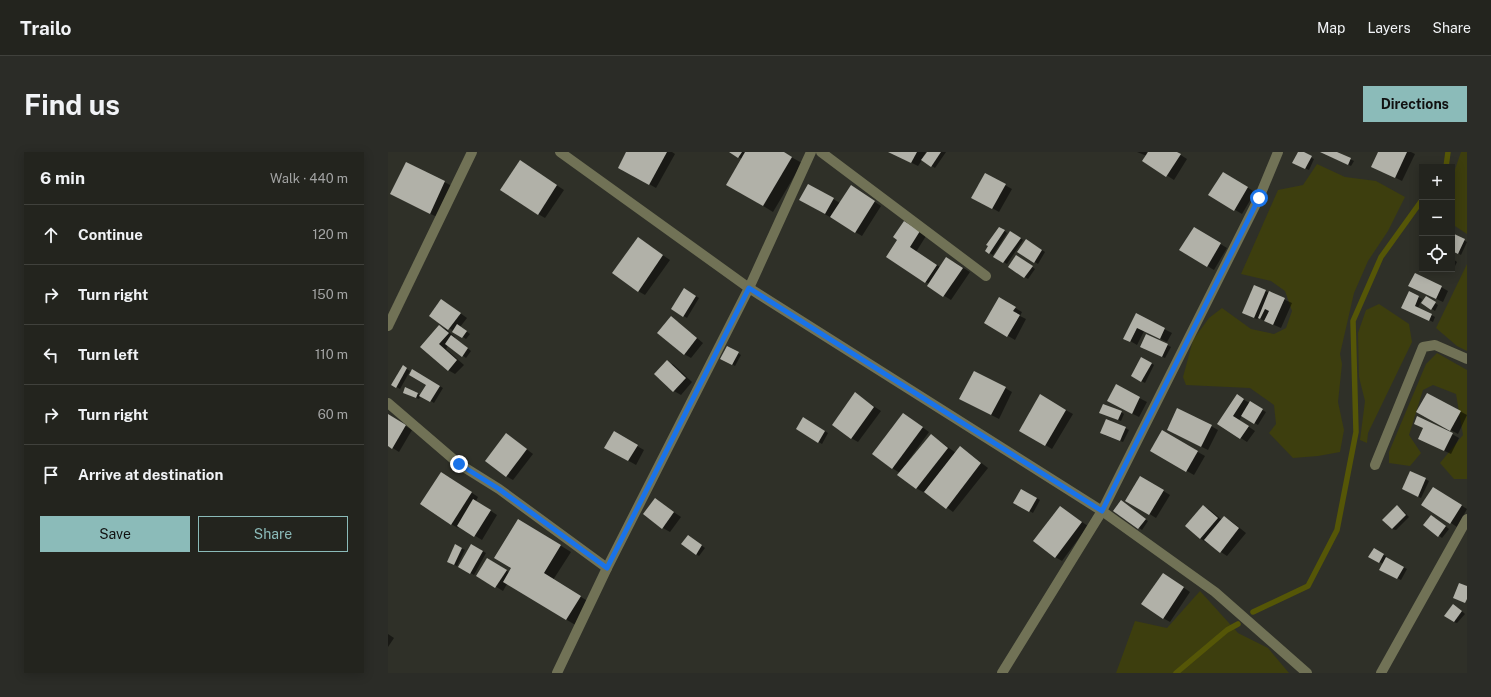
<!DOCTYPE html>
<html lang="en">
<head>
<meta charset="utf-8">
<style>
	:root { --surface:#23241e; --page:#2b2c27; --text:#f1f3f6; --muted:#a3a4a4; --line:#40413c; --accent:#8bbbb9 }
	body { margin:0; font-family:"Public Sans",sans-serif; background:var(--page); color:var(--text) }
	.controls { position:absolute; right:12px; top:12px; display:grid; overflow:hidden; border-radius:0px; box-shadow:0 2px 10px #0003 }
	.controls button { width:36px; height:36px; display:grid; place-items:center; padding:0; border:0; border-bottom:1px solid var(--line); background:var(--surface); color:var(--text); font:20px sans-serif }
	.stop { position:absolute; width:12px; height:12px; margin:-9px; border:3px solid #1a73e8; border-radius:50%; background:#fff }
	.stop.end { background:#1a73e8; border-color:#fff; box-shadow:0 1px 4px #0008 }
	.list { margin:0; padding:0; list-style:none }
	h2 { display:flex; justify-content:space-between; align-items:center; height:52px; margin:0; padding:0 16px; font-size:17px }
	h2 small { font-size:13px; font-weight:400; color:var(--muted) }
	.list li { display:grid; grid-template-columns:26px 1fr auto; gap:12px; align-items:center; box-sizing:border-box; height:60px; padding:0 16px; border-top:1px solid var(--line) }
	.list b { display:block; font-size:15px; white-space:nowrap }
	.list em { font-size:13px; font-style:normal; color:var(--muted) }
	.actions { display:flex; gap:8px; padding:12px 16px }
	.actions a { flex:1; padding:9px 0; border:1px solid var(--accent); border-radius:0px; text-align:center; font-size:14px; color:var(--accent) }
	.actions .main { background:var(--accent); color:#111 }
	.icon { flex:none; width:22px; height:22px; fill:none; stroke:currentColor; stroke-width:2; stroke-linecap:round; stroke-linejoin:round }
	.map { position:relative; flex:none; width:1079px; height:521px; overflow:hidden; border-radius:0px }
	header { display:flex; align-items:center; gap:24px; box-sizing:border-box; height:56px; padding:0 20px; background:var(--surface); border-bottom:1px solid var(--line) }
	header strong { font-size:19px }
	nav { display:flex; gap:22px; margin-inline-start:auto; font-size:14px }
	.intro { display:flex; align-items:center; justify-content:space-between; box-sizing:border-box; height:96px; padding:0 24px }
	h1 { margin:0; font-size:28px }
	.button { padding:10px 18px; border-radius:0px; background:var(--accent); color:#111; font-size:14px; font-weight:700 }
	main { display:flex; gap:24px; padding:0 24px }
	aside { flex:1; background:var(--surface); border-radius:0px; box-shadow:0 2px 10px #0003 }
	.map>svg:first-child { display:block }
	.green { fill:#3d3e0e }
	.shadow { fill:#0007 }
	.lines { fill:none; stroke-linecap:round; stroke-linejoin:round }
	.stream { stroke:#555607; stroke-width:5.5 }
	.building { fill:#b1b1a8 }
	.minor { stroke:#717256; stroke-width:10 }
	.route { stroke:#1a73e8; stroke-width:5 }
</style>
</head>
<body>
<header>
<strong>Trailo</strong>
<nav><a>Map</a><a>Layers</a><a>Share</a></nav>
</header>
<div class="intro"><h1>Find us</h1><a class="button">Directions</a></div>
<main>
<aside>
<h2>6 min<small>Walk · 440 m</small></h2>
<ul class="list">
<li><svg class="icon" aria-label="ahead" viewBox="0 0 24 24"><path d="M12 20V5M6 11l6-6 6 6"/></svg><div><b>Continue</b></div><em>120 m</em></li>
<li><svg class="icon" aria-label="right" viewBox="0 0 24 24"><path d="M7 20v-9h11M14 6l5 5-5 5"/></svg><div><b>Turn right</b></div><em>150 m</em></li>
<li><svg class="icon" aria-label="left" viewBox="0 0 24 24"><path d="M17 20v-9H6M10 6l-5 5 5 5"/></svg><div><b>Turn left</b></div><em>110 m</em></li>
<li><svg class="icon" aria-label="right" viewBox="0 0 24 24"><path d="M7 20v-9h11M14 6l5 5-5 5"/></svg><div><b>Turn right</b></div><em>60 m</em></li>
<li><svg class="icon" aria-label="arrive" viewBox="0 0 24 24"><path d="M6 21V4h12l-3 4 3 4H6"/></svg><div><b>Arrive at destination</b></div></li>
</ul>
<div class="actions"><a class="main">Save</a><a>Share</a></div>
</aside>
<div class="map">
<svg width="1079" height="521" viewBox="0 0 1079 521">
	<rect width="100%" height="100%" fill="#2f3028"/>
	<g class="green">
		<polygon points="1073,0 1079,0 1079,82 1064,72 1064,26"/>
		<polygon points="929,12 957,25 988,29 1017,45 1000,79 980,109 966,141 952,202 954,212 950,250 956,278 952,300 930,304 905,306 881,281 888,272 886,253 862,236 798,233 795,225 805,188 821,166 834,156 863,177 886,182 898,176 904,159 897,139 883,129 853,122 890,38 915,33"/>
		<polygon points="1079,112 1079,199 1069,194 1048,176"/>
		<polygon points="991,152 1021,172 1024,190 980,281 979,291 972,288 977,249 971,225 970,181 978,158"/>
		<polygon points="1049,201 1079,218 1079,327 1066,327 1052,311 1075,283 1068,242 1045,233 1035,238 1021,283 1033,301 1022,314 1001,311 1001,300 1038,212"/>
		<polygon points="812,439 850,481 880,496 901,521 728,521 747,469 779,476"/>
	</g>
	<g class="shadow">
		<polygon points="239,0 284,0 287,2 268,36 231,15"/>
		<polygon points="343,0 394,0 414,11 385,60 339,32 354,7"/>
		<polygon points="502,0 538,0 535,5 536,6 540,0 558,0 547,16 534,8 530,14"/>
		<polygon points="749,0 759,0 758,3 761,0 788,0 799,7 786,28 756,9 759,4"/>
		<polygon points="911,0 926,7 921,18 909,13"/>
		<polygon points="934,0 947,0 966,9 963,14"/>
		<polygon points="991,0 1023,0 1027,2 1014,29 992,18"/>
		<polygon points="19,11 64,34 49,65 10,46"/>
		<polygon points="139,14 176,38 157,66 150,62"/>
		<polygon points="835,21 867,40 854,62 822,43"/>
		<polygon points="597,22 624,37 611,60 585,45"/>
		<polygon points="421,33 452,51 470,39 493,54 474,84 413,48"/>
		<polygon points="516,70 538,84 528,100 552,115 566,110 582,120 563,148 540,134 541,132 499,105 511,88"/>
		<polygon points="612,76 619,81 605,103 598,99"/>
		<polygon points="806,76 839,96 826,118 793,98"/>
		<polygon points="623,80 635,88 619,112 606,104"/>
		<polygon points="1064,82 1079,90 1073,103 1064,98"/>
		<polygon points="642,90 657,100 650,112 631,100"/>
		<polygon points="257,91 282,108 257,143 250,139"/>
		<polygon points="632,106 647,117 640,127 621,115"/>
		<polygon points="1064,106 1069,110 1067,114 1064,112"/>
		<polygon points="1053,135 1060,139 1055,150 1029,138"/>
		<polygon points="296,137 311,146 299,166 284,157"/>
		<polygon points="877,139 904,151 893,176 870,166 869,167 859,163"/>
		<polygon points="1021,141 1034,147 1030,156 1047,165 1045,170 1017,157"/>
		<polygon points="1038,146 1050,153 1047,159 1035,151"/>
		<polygon points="612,147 634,160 632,164 638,167 627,188 598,171"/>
		<polygon points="54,148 79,166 72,175 82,182 78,187 43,164"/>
		<polygon points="748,163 784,181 779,190 756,179 749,193 737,186"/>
		<polygon points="290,170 315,191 303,206 296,202"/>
		<polygon points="52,174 59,178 67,185 67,186 83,199 78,206 60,193 58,197 76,213 67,222 60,218 33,195"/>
		<polygon points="759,183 783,195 777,206 757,197"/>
		<polygon points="340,195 353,203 347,214 334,206"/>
		<polygon points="754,206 766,213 757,231 744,224"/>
		<polygon points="279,209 286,213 304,230 293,243 286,239"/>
		<polygon points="15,215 22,219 12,237 5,233"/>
		<polygon points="25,219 55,236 46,251 33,243 31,247 19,242 30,242 33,243 39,232"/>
		<polygon points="728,234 759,250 751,265 727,253"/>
		<polygon points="617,236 624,240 611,267 580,251"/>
		<polygon points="467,242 493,259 470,290 463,286"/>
		<polygon points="1040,242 1079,263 1070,282 1037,264"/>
		<polygon points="652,244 685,262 664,297 632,278"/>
		<polygon points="849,244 878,260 870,273 854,264 851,268 867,279 859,290 831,272"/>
		<polygon points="733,260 736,262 733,269 716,262"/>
		<polygon points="516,262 541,280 520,309 521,310 543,283 568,301 572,295 579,300 600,316 565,360 537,339 535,340 528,336 512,321 504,316"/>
		<polygon points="0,263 24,278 11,300 0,293"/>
		<polygon points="415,266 440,281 434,292 409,277"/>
		<polygon points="823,274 830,278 820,298 787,282"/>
		<polygon points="737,276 741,278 735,290 716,283"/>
		<polygon points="774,280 817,304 806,323 763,299"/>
		<polygon points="226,281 256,298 248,313 218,296"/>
		<polygon points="1064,282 1071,286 1063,302 1038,290"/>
		<polygon points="125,287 145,302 125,328 118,324"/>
		<polygon points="1023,320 1041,329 1033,346 1018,339"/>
		<polygon points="61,325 90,345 88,349 109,363 94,388 71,374 70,376 63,372"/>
		<polygon points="752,325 782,343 768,366 739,348"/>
		<polygon points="633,338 652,348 645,361 627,351"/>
		<polygon points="1052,340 1079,357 1069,375 1063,371"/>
		<polygon points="274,352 293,365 282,380 275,376"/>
		<polygon points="736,352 760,369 754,378 726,359"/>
		<polygon points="815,354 822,358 834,368 836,365 843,369 858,381 839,404 813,387 798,374"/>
		<polygon points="672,355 700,374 674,409 667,405"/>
		<polygon points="1012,356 1021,365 1008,378 1004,377"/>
		<polygon points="1047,366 1061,377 1054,386 1037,373"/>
		<polygon points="141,374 183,400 165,428 203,451 189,474 119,432 115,439 90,424 100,407 122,421"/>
		<polygon points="303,386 317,396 311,404 308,402"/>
		<polygon points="83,393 98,401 86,423 72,415"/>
		<polygon points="68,394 77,398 69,414 60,409"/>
		<polygon points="986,397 999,405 998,406 1019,417 1013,428 992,417 995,412 982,404"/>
		<polygon points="782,426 802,440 782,470 775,466"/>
		<polygon points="1069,455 1077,462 1069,471 1066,470"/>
		<polygon points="0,482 6,486 0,495"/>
	</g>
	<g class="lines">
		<g class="stream">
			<polyline points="1058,15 1060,0"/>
			<polyline points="865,460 920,434 949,378 968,280 965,169 993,105 1034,48"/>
			<polyline points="788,521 839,478 850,472"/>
		</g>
	</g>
	<g class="building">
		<polygon points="238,0 279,0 261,33 230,16"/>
		<polygon points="341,0 354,0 350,6"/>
		<polygon points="357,0 396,0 404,5 375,54 338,33"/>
		<polygon points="500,0 529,0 523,11"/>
		<polygon points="539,0 553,0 543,15 533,8"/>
		<polygon points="760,0 789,0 793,2 778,25 754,9"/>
		<polygon points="910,0 916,0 924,4 917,17 904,11"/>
		<polygon points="932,0 949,0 963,6 960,13"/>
		<polygon points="990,0 1019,0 1007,26 983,15"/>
		<polygon points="132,8 169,33 150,63 112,38"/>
		<polygon points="18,10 57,29 42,62 2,42"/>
		<polygon points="835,20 860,35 846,59 820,43"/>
		<polygon points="597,21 618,32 604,57 583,46"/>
		<polygon points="420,32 446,46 437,62 411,48"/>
		<polygon points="463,33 487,49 467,81 442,65"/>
		<polygon points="516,69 532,79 522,95 549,113 537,131 498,105 509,88 505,85"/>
		<polygon points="611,75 617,78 601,102 597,99 600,94 598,93"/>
		<polygon points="806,75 833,91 819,115 791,98"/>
		<polygon points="622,79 633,86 615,111 605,105"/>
		<polygon points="1064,81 1077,87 1070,102 1064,99"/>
		<polygon points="250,85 275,103 250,140 224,121"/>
		<polygon points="638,87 654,98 646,111 629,100"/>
		<polygon points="628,103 645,114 636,126 620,115"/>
		<polygon points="558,105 575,116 555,145 539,134"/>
		<polygon points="1027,121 1054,134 1048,147 1020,134"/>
		<polygon points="866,133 878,138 866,166 854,161"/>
		<polygon points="296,136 308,144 295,165 283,157"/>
		<polygon points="881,139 897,146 885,173 876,169 881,159 877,157 872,167 870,166"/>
		<polygon points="1021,139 1031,144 1027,154 1044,162 1041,169 1013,156"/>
		<polygon points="1038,144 1048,150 1043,158 1033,151"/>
		<polygon points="611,145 628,155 625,159 632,163 619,185 596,171"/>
		<polygon points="53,147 73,161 60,178 41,164"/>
		<polygon points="748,161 777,176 772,187 749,176 742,190 735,187"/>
		<polygon points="283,164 309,186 296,203 269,181"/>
		<polygon points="69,172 79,179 74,186 64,180"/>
		<polygon points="51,173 61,181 51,192 69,208 60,219 32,195"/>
		<polygon points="758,182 780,192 774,205 752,195"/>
		<polygon points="63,183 80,196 74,205 57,192"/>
		<polygon points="339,194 351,200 344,213 332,207"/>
		<polygon points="753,205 764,211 753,230 743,224"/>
		<polygon points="279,208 298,226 285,240 266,222"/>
		<polygon points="15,213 19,216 8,236 3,233"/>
		<polygon points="24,217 52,234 42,250 31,244 38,233 21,223"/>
		<polygon points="586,219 618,235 603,263 571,247"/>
		<polygon points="728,232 752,245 744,262 719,249"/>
		<polygon points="17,235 30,241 28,246 15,241"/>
		<polygon points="467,240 486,255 463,287 444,273"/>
		<polygon points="1039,241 1073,259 1062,279 1028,260"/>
		<polygon points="652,242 678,258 657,294 631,279"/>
		<polygon points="849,242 856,247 845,264 861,274 852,287 829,272"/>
		<polygon points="862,249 875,257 866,272 853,264"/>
		<polygon points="715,252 734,259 730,268 711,261"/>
		<polygon points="789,256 824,273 813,295 779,278"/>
		<polygon points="515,261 535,275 504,317 484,302"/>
		<polygon points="0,262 18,273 4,297 0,294"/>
		<polygon points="1029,264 1065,281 1056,299 1030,287 1035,276 1026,272"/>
		<polygon points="415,265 437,279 430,291 408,277"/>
		<polygon points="718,267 738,275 732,289 712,281"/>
		<polygon points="774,278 810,299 798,320 762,299"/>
		<polygon points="226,279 250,293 240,309 216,296"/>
		<polygon points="118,281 139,297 118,325 97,309"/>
		<polygon points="543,282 560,296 528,337 509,323"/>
		<polygon points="572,294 593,311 558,357 536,340"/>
		<polygon points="1022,319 1038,326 1030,345 1014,337"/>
		<polygon points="53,320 84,340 63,373 32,352"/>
		<polygon points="752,324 776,338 761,363 737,349"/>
		<polygon points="1045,335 1074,353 1062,372 1033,353"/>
		<polygon points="633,337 649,346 641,360 625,351"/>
		<polygon points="267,346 286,360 274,377 255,362"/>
		<polygon points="85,347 103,358 86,385 69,374"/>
		<polygon points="733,348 758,367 750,377 725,359"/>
		<polygon points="815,353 830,366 812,387 797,374"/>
		<polygon points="1009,353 1018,363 1004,377 994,368"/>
		<polygon points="672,354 694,370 667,406 645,389"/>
		<polygon points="1043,363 1058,374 1050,385 1035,373"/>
		<polygon points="836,364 851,376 832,401 816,388"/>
		<polygon points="130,367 173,393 156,421 193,444 178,468 115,430 123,416 106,406"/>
		<polygon points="300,383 314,393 308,403 293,392"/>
		<polygon points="67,392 74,396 66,413 59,410"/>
		<polygon points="83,392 95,399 82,422 70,415"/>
		<polygon points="986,396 996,402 991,411 980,405"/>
		<polygon points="998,405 1016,415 1009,427 991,418"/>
		<polygon points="99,406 119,418 107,436 88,424"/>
		<polygon points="775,421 796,435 775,467 753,452"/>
		<polygon points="1071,431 1079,434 1079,447 1077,451 1065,446"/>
		<polygon points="1065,452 1074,459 1066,470 1056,464"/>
	</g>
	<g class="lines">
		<g class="minor">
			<polyline points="172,0 361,136 714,359 827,440 919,521"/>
			<polyline points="433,0 598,124"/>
			<polyline points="0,174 84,0"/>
			<polyline points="0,251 71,312 111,337 219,416"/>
			<polyline points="987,313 1035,195 1047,193 1079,207"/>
			<polyline points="169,521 219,416 361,136 423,0"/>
			<polyline points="614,521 714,359 871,46 890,0"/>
			<polyline points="993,521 1079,367"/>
		</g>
	</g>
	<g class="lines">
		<polyline class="route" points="71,312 111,337 219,416 361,136 714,359 871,46"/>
	</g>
</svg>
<div class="controls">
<button>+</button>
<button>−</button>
<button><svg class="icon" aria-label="locate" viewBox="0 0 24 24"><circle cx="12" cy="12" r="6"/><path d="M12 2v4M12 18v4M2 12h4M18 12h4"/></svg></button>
</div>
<div class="stop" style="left:871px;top:46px"></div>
<div class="stop end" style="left:71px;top:312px"></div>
</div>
</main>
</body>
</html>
